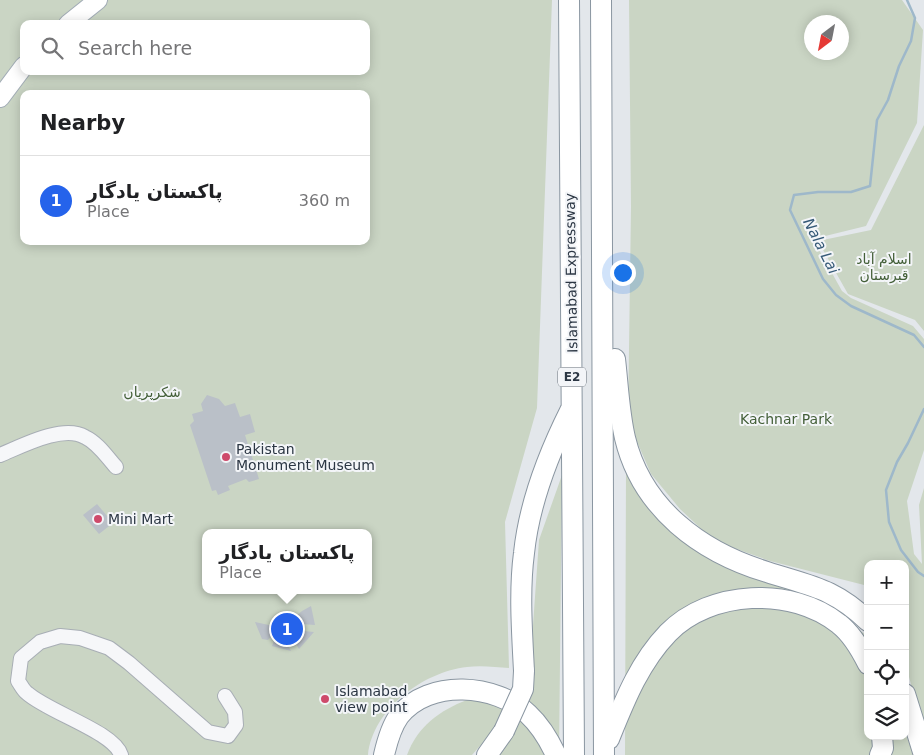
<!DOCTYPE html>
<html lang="en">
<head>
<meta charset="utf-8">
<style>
	:root { --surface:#fff; --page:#f2f2f2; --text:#202124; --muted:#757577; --line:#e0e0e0; --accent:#2563eb }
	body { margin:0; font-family:"DejaVu Sans","Noto Naskh Arabic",sans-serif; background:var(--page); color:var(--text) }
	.controls { position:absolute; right:15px; bottom:15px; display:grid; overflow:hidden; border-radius:10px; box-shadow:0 2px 12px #0003 }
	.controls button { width:45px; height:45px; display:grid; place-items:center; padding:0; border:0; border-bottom:1px solid var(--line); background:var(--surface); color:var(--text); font:25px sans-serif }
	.compass { position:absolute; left:804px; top:15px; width:45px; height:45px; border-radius:50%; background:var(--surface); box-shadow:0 2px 12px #0003; rotate:212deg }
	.you { position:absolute; left:622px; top:272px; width:18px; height:18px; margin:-12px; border:4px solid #fff; border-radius:50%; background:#1a73e8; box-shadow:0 0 0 8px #1a73e833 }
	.badge { display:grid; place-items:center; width:32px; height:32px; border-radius:50%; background:var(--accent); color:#fff; font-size:16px; font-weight:700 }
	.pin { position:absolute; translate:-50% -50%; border:2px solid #fff; box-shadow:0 1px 5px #0006 }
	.popup { position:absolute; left:202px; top:529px; width:170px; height:65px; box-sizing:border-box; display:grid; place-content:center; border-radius:10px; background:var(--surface); filter:drop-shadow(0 1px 4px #0005); font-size:16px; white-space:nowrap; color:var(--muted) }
	.popup b { font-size:19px; color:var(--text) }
	.popup::after { content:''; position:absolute; left:50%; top:100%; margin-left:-10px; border:10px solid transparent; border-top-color:var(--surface) }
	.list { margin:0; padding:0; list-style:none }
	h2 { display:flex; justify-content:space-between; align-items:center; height:65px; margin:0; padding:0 20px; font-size:21px }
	h2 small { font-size:16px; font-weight:400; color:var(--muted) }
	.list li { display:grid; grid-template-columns:32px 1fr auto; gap:15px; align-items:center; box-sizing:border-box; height:90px; padding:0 20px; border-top:1px solid var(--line) }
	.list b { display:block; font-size:19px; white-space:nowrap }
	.list p { margin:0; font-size:16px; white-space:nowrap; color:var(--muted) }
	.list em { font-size:16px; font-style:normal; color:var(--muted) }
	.icon { flex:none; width:28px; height:28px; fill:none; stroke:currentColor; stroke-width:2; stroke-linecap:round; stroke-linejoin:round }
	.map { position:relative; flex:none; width:924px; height:755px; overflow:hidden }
	.search { position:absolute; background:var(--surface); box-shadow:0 2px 12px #0003; left:20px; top:20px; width:350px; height:55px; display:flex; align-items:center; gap:12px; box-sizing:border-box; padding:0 18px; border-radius:10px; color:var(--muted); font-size:19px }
	.panel { position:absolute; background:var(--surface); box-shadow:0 2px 12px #0003; left:20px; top:90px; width:350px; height:155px; border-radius:10px }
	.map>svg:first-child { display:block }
	.green { fill:#cad5c4; fill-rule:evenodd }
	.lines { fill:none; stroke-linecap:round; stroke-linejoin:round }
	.stream { stroke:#9eb8ca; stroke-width:2.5 }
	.building { fill:#bac0c8 }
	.minor-casing { stroke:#a8aeb5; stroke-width:16 }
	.major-casing { stroke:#a2acb6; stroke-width:20 }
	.highway-casing { stroke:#8a96a1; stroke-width:22 }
	.minor { stroke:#f6f7f9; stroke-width:14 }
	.major { stroke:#fff; stroke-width:18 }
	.highway { stroke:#fff; stroke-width:20 }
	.highway-bridge-casing { stroke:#8a96a1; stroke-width:22; stroke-linecap:butt }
	.highway-bridge { stroke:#fff; stroke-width:20 }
	.poi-dot { fill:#ce4a6b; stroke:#f3f5f8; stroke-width:2 }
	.labels { text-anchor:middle; stroke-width:4; stroke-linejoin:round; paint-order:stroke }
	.shield { fill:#f3f5f8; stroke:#676f79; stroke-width:1 }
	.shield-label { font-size:12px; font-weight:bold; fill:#2b3643 }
	.park-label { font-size:14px; fill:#435f38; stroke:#f3f5f8 }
	.street-label { font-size:14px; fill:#2b3643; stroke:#f3f5f8 }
	.poi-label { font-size:14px; fill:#2b3643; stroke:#f3f5f8; text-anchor:start }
	.water-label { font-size:15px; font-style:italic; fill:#355977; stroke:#f3f5f8 }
</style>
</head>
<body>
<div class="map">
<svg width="924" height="755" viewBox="0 0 924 755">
	<rect width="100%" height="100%" fill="#e3e7eb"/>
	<g class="green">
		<path d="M0 0H552L537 408 505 522 509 668C496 667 480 665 467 667 423 672 373 709 368 755H0ZM24 24H366V71H24ZM24 94H366V241H24ZM206 533H368V590H206Z"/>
		<path d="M629 0H902L923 30 917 123 866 226 813 239 842 291 851 298 913 326 924 339V450L907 501 914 554 922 564 919 505 924 488V733L905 662V564H868V586L770 561 714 541 680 509 651 474 628 421 631 207ZM812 22H842V52H812Z"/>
		<polygon points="924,125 924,331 915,320 848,294 818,241 871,230"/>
		<polygon points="626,471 700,552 813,596 866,635 868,736 905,736 905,733 914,755 625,755"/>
		<polygon points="562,475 559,755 498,755 528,696 539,540"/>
		<path d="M467 700H479L506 706 493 731 472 755H407C417 727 440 710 467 700Z"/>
	</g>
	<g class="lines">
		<g class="stream">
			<polyline points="907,0 915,18 911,41 899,66 888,100 877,120 870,186 851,192 818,192 794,195 790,210 823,279 836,295 851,306 914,335 924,347"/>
			<polyline points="924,409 908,443 897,462 886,490 889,522 901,550 918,572 924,576"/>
		</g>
	</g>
	<g class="building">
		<polygon points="207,395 219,399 225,406 235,403 240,417 250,414 255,432 245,435 259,479 249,482 246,479 228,486 230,490 218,495 216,490 212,491 190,425 194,421 192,414 203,411 201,404"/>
		<polygon points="97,504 113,523 99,534 83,515"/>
		<polygon points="311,606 315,625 288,623 302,611"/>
		<polygon points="255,622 278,627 291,651 272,646 274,641 272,635 268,640 262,639"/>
		<polygon points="287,629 303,631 314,632 299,649"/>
	</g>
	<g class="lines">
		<defs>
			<g id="minor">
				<path d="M0 455C22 446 63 424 85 437 98 443 107 457 116 467"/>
				<path d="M121 755C114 732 48 712 27 693 23 690 21 685 18 681L21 658 40 642 60 636 80 638 109 648 129 663 208 732 228 736 236 725 235 712 225 696"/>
			</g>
			<g id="major">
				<polyline points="68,24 98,0"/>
				<polyline points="0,98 24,66"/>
			</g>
			<g id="highway">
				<polyline points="569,0 574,755"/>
				<polyline points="601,0 604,755"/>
				<path d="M615 359C618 385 619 412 625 438 642 509 701 552 767 572 810 586 834 588 868 621"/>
				<path d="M524 671C522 632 519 591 524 553 529 505 549 453 570 411"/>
				<polyline points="905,694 924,755"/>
				<path d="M609 739C624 702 639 663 668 633 710 590 792 586 839 624 852 634 861 650 868 664"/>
				<path d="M384 755C387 742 391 727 399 716 429 678 496 684 528 714 541 726 549 740 556 755"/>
				<polyline points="487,755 504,731"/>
				<polyline points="880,755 883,748 882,736"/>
			</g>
		</defs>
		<use href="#minor" class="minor-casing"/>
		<use href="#major" class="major-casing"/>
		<use href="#highway" class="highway-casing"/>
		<use href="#minor" class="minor"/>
		<use href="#major" class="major"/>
		<use href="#highway" class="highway"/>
		<defs>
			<polyline id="highway-bridge" points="504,731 523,689 524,671"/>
		</defs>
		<use href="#highway-bridge" class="highway-bridge-casing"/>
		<use href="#highway-bridge" class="highway-bridge"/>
	</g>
	<g class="poi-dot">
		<circle cx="226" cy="457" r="5"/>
		<circle cx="98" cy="519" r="5"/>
		<circle cx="325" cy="699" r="5"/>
	</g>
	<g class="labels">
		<rect class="shield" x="558" y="367.5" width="28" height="19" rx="4"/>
		<g class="shield-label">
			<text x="572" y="381">E2</text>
		</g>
		<g class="park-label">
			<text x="884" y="264">اسلام آباد<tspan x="884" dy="16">قبرستان</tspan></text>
			<text x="152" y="397">شکرپریاں</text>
			<text x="786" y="424">Kachnar Park</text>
		</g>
		<g class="street-label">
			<text transform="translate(571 273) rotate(-91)" y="5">Islamabad Expressway</text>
		</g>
		<g class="poi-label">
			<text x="236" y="454">Pakistan<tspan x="236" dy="16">Monument Museum</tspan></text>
			<text x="108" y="524">Mini Mart</text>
			<text x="335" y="696">Islamabad<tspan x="335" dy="16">view point</tspan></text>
		</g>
		<g class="water-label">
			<text transform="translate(821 246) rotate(63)" y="5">Nala Lai</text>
		</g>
	</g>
</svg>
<div class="controls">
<button>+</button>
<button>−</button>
<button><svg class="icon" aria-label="locate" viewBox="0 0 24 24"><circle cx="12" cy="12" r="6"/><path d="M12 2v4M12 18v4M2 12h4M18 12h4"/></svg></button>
<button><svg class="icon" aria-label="layers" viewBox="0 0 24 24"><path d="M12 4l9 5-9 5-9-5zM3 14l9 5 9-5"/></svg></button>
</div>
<svg class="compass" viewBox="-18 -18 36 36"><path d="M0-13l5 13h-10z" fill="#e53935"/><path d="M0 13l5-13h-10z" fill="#757577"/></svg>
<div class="you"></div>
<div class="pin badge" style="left:287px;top:629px">1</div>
<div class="popup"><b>پاکستان یادگار</b>Place</div>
<div class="search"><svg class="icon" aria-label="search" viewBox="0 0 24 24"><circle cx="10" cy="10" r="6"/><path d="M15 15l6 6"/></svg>Search here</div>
<section class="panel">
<h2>Nearby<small></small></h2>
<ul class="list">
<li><span class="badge">1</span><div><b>پاکستان یادگار</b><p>Place</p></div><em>360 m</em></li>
</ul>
</section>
</div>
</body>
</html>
